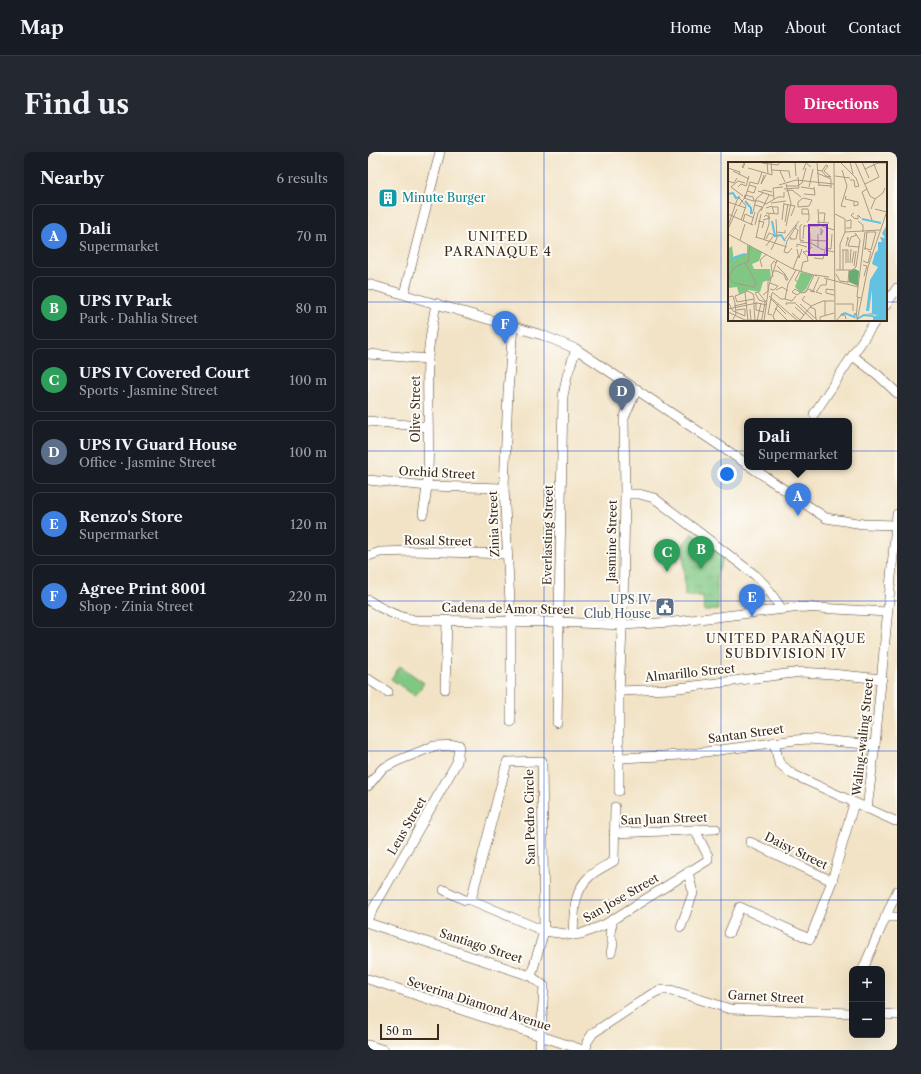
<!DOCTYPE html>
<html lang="en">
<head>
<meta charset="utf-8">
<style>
	:root { --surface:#171b24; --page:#242831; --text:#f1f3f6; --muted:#9ea1a6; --line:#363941; --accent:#db2777 }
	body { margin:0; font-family:"Libre Caslon Text",serif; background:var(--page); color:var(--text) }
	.controls { position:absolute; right:12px; bottom:12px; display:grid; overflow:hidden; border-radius:8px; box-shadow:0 4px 16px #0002 }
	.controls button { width:36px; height:36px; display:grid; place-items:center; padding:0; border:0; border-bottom:1px solid var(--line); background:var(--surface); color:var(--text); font:20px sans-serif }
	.scale { position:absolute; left:12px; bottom:10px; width:59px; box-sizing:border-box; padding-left:4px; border:2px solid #3b2a1e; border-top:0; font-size:11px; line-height:14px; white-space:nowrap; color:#3b2a1e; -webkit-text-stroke:3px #fdfcf7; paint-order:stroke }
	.you { position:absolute; left:359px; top:322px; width:14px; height:14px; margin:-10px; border:3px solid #fff; border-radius:50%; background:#1a73e8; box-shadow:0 0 0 6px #1a73e833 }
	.badge { display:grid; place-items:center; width:26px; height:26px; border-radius:50%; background:var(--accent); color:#fff; font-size:13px; font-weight:700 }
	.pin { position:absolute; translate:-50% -33px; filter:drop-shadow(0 1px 2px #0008) }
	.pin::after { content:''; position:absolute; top:21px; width:14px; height:12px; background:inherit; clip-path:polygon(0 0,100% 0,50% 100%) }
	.popup { position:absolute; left:376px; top:266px; width:108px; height:52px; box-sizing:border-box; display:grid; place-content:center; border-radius:8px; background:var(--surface); filter:drop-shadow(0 1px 3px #0005); font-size:13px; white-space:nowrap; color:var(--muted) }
	.popup b { font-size:15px; color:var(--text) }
	.popup::after { content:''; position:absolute; left:50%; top:100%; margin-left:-8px; border:8px solid transparent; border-top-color:var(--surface) }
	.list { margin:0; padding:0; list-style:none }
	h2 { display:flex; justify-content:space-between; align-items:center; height:52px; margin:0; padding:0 16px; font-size:17px }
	h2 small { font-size:13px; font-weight:400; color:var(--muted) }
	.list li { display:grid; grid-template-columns:26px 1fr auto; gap:12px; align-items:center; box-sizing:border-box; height:64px; margin:0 8px 8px; padding:0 8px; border:1px solid var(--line); border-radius:8px }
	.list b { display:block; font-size:15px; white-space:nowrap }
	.list p { margin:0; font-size:13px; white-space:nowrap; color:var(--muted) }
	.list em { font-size:13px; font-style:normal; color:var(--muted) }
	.map { position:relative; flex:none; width:529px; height:898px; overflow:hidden; border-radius:8px }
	header { display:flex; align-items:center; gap:24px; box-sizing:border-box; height:56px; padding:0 20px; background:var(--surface); border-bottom:1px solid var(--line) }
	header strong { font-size:19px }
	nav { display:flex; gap:22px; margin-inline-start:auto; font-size:14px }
	.intro { display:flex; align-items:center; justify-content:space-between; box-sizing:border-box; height:96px; padding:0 24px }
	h1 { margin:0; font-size:28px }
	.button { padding:10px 18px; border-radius:8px; background:var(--accent); color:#fff; font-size:14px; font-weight:700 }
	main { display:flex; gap:24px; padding:0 24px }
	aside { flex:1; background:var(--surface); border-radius:8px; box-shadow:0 4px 16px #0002 }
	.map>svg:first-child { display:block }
	.grass { fill:#7fc783; stroke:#5d7850 }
	.park { fill:url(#park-tufts); stroke:#5d7850 }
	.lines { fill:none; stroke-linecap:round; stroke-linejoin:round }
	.minor-casing { stroke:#564637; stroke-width:10 }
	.minor { stroke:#fff; stroke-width:9 }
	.grid { fill:none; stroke:#1d4ed8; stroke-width:1; stroke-opacity:0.55 }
	.labels { text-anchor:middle; stroke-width:4; stroke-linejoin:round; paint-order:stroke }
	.culture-label { font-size:12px; fill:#0d838f; stroke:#fdfcf7; text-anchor:start }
	.street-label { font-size:12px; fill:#3b2a1e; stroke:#fdfcf7 }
	.service-label { font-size:12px; fill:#4e5e75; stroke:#fdfcf7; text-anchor:end }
	.neighbourhood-label { font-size:13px; letter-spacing:1px; fill:#3b2a1e; stroke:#fdfcf7 }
	.inset-river { fill:none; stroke:#62c1e0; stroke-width:2 }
	.inset-road { fill:none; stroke:#a99983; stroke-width:1 }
	.view { fill:#7b2cbf; fill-opacity:0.15; stroke:#7b2cbf; stroke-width:2 }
	.inset-edge { fill:none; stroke:#3b2a1e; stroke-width:2 }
</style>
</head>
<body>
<header>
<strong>Map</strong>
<nav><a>Home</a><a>Map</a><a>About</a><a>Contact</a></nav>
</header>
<div class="intro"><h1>Find us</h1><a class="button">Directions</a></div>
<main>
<aside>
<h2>Nearby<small>6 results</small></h2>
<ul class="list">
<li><span class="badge" style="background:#3f7fe0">A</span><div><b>Dali</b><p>Supermarket</p></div><em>70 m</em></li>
<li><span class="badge" style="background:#2e9e5b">B</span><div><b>UPS IV Park</b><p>Park · Dahlia Street</p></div><em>80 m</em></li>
<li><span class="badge" style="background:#2e9e5b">C</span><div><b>UPS IV Covered Court</b><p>Sports · Jasmine Street</p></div><em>100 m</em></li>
<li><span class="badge" style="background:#5c6f8a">D</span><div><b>UPS IV Guard House</b><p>Office · Jasmine Street</p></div><em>100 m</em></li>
<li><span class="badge" style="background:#3f7fe0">E</span><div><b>Renzo's Store</b><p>Supermarket</p></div><em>120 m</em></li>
<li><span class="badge" style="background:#3f7fe0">F</span><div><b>Agree Print 8001</b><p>Shop · Zinia Street</p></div><em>220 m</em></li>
</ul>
</aside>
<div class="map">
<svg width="529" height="898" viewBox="0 0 529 898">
	<defs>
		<pattern id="park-tufts" width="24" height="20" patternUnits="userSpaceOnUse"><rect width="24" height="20" fill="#7fc783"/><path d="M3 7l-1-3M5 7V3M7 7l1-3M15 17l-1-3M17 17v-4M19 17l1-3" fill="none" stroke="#69a26b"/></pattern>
	</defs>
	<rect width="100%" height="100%" fill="#fdfcf7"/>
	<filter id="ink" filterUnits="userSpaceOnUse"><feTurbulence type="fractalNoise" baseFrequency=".025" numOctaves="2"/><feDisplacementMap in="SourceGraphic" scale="8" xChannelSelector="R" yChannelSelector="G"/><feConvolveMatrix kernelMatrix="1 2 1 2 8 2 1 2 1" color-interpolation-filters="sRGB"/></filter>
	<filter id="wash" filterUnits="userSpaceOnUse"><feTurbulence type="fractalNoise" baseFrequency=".012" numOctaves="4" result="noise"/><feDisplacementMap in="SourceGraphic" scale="16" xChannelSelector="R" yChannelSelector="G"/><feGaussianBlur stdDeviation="0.9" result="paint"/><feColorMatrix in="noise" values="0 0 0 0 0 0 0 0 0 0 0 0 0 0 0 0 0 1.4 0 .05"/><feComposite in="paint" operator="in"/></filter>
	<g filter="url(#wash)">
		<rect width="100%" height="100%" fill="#f2e3c6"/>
		<polygon class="grass" points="32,514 56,531 47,544 23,527"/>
		<polygon class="park" points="324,381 356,404 349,423 350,458 336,459 335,444 317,444 315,393"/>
	</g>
	<g filter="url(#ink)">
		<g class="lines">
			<defs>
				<g id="minor">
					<polyline points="0,132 174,183 208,197 379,312"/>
					<polyline points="36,142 72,0"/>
					<polyline points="518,153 529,136"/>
					<polyline points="0,202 60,207"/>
					<polyline points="485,204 510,223 529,241"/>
					<polyline points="446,262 508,168"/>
					<polyline points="0,269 60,275"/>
					<polyline points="383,315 458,366 495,372 529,373"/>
					<polyline points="0,328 60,334 136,336"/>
					<polyline points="257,342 271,342 286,346 387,423 397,433 413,456"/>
					<path d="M55 362C65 311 58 258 60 206 61 188 65 170 68 151"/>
					<polyline points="0,404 12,400 45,399 139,402"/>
					<path d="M0 448C15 458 29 465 46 468L191 470 254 473 306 470 433 455 519 460"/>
					<polyline points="0,527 20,540"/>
					<polyline points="77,537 79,468"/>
					<polyline points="251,539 303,537 433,520 464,522 514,527"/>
					<polyline points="143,570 143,469 136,336 140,240 145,174"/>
					<polyline points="189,571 195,244 199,224 208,197"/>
					<polyline points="406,590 411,611 424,622 527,669"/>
					<polyline points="252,606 314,603 427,588 441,587 507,593"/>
					<polyline points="0,634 14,617 29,609 66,594 91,593 89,610 0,766"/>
					<polyline points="251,639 251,539 255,459 257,342 256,266 269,237"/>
					<polyline points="499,657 507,593 529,362"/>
					<polyline points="246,681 348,677"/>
					<polyline points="382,690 464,729"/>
					<polyline points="76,738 97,748 103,748 176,779 205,783 213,782 236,773 337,710 340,708 340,704 327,678"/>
					<polyline points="103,748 139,610 174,609 176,779 163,824"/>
					<polyline points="517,765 529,765"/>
					<polyline points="0,771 163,824 176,834 172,898"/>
					<polyline points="313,775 325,741 320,720"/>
					<polyline points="361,781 372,755 442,787 464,729 486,651"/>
					<path d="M205 783C206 762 205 739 222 724 228 718 238 714 246 709L247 655"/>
					<polyline points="243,801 245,792 242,781 245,767"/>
					<polyline points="495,817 529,739"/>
					<polyline points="0,827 215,898"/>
					<polyline points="514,862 529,863"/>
					<polyline points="0,893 16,898"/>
					<polyline points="218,898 219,890 225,881 284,842 292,838 303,838 362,857 484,861"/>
				</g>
			</defs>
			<use href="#minor" class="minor-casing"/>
			<use href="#minor" class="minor"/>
		</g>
	</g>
	<path class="grid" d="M176 0V898M353 0V898M0 150H361M518 150H529M0 299H529M0 449H529M0 599H529M0 748H529"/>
	<defs>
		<symbol id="building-square" viewBox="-11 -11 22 22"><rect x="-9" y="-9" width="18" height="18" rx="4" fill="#0f9aa8" stroke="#fdfcf7"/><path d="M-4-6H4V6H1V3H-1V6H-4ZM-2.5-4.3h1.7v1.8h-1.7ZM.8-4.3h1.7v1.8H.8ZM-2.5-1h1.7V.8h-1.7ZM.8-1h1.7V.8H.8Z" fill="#fff"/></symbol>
		<symbol id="civic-square" viewBox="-11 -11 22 22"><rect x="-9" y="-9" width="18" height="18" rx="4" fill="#5c6f8a" stroke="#fdfcf7"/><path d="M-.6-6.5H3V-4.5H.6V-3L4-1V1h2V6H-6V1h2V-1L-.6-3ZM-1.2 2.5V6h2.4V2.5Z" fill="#fff"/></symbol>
	</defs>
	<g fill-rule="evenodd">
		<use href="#building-square" x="9" y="35" width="22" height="22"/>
		<use href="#civic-square" x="286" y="444" width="22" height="22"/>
	</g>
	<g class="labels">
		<g class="culture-label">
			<text x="34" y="50">Minute Burger</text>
		</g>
		<g class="street-label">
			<text transform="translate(48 257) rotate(-90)" y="4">Olive Street</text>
			<text transform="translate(69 321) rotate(3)" y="4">Orchid Street</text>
			<text transform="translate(126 372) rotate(-92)" y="4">Zinia Street</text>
			<text transform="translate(180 383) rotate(-89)" y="4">Everlasting Street</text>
			<text transform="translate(70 389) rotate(1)" y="4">Rosal Street</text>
			<text transform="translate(244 389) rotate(-89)" y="4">Jasmine Street</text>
			<text transform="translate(140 457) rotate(1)" y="4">Cadena de Amor Street</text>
			<text transform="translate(322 521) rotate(-6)" y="4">Almarillo Street</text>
			<text transform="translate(378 582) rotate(-8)" y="4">Santan Street</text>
			<text transform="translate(495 585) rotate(-84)" y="4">Waling-waling Street</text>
			<text transform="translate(162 665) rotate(-91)" y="4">San Pedro Circle</text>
			<text transform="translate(296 667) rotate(-2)" y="4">San Juan Street</text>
			<text transform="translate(39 674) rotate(-60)" y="4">Leus Street</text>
			<text transform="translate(428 699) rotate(26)" y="4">Daisy Street</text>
			<text transform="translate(253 746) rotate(-30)" y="4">San Jose Street</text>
			<text transform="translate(113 794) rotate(18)" y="4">Santiago Street</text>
			<text transform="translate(398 845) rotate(3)" y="4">Garnet Street</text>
			<text transform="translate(111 852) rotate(18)" y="4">Severina Diamond Avenue</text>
		</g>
		<g class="service-label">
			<text x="283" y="452">UPS IV<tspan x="283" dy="14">Club House</tspan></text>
		</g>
		<g class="neighbourhood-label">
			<text x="130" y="89">UNITED<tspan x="130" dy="15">PARANAQUE 4</tspan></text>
			<text x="418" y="491">UNITED PARAÑAQUE<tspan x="418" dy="15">SUBDIVISION IV</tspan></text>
		</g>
	</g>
	<g transform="translate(360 10)">
		<rect width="159" height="159" fill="#f2e3c6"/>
		<path d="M127 107 131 109 130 124 121 120V109Z" fill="#67ac71"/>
		<path d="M19 83 34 90 31 99 24 102 26 107H42L43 117 35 120 32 130 21 128 11 132 9 125 0 126V87L4 84 6 99 7 95 19 91ZM73 110 85 113 78 127 73 131 67 125Z" fill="#7fc783"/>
		<path d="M159 63V159H145V154L151 153 138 152 144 151V128L141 149H138L142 118 150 105 144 102 147 91 150 88V80H154L152 75 157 76 154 71Z" fill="#62c1e0"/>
		<path class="inset-river" d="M0 32 5 31 8 36 12 35M17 39 23 46V51H25M134 57 153 61M44 59 47 74 53 73 57 79M4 99 7 95 17 92M113 153 117 151 126 155 127 152H129M129 157 136 153 145 154"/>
		<path class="inset-road" d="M39 0 40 12M67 0 68 14M106 0 107 159M112 0 128 16 131 24M122 0 125 12M127 0 142 34 147 37M134 0 141 16M16 1H17L15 6 14 5ZM34 1 50 3 52 0M89 1 91 24M0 6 12 10 11 13M20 6 34 10M137 7 150 1H159M44 8 61 9 62 16M75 8 78 1 83 5M89 8 94 9 98 3 100 4 96 9M114 8 119 24 113 44 118 45M5 9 21 17M52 9 57 20M94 9 98 14 103 15 96 9M89 11 103 17V26M36 13 33 22 38 13M107 14 122 16M122 18H126L127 25 131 24M0 19 6 21 9 16M58 22 63 41 58 64M137 22 151 15 145 0M51 23 68 18 106 22M91 23 103 24M58 24H69L74 21 78 6M10 25 13 22 18 24 21 14M73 25 86 27M81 25 85 7M68 26H71L70 15M56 27 68 26M139 27 134 30 144 58M19 29 26 31 28 25 21 23M30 29 45 34M58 29 64 28 73 35M33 30 35 28 44 30M76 32 87 33 86 25M15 34 3 25 10 19 17 21M118 34 117 37 130 40V43L126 44V39M75 36 84 38 81 44 70 45V40ZM46 37 45 26 55 25M26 39 25 35 17 33 16 36 22 38 26 39H31L38 42 50 35H56V30M0 40 18 46M43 41 58 39M56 42 67 44 63 54M27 43 34 45 30 51M11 44 14 39 18 44 13 58M38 46 44 44 46 51M143 47 147 37 155 31 157 26M147 47 159 50M33 49 41 33M25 50 28 37 35 31M38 51 50 52V45H44M91 51H97L96 60M126 51 123 53 126 56 130 57V53L133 56M0 52 25 63M107 52 117 57V70M35 58 42 56 38 53 36 55M54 58 56 41M15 59 17 52 26 56M30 59 36 60 34 66M118 59 123 58V66H118M130 59 135 63V70M57 60 60 42M79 60 81 58V53L80 47H74V52H81M89 60 101 61M74 62 72 64V78L76 79M23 63 27 50M27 63 30 51M91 63 106 68M0 64 9 38 11 36 14 39 17 36 22 20 30 22 34 10 44 13 43 0M76 64H91L90 47M93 66V73L95 68M0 67 9 47M48 70 57 71V68M82 71V86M0 72 65 107 89 114M129 73 123 75 120 84 131 85M28 75 59 85M63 75 62 77H68L70 68 67 66M28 76 33 52M36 77 41 62V52M38 77 41 71 46 73 38 84M57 77 71 59M75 77 76 63M12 78 17 62M81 78 99 79M72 80 83 81 93 87 106 90M118 84 120 75V78M69 85V82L79 85M90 85V72M64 86 60 91 56 90 59 79 69 63M97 86 103 87 104 72M136 86 143 88 148 70H138M69 87 71 96 74 87M43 88 49 76 48 57M114 88H120V101M137 88 139 70M78 93 75 90 80 89 84 85M86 96 95 97 97 89M135 99 140 101 143 90 140 89M17 101 28 121 26 125 6 121 1 116 5 107 9 104 17 101 20 100M20 101 22 83M118 101V88M122 101 123 87M124 101 126 89M135 103 139 104 136 114M126 104 128 89M34 105 32 98 39 92M65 107 70 94M108 108H124L128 105 132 78 127 71M112 108V82L117 70 152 68M115 108V88M46 109H49L53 111 56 113H57L58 114 60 118H58L57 115V112L49 104M73 109 75 100 80 99 79 93M108 112 112 119 120 120M87 113 101 115M45 115 43 103 46 99 48 101M96 116 130 125 129 135 133 136M70 120 67 118 72 109M120 121 121 108M130 125 137 70M42 127 46 128 50 124 42 121M48 128 54 125 60 129M106 128 98 127V131L106 133M85 129 91 115M17 130 20 159M44 130 53 137H57M72 131 69 133 64 130 67 127 73 131 78 130 86 113M75 131 81 127 87 130 82 129M94 132 88 130 93 123H98L99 117M35 133 40 129V118H43M41 134 70 159M68 134 64 139 57 137 60 122 68 108M77 134 74 138 83 144 95 139H106M0 135 5 134 7 141 8 152 4 159M26 137 9 140 7 134 20 129 25 132 26 135V144L27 159M43 137 58 152M97 139V153M0 140 5 149 17 154M28 140V148L36 150M68 142 86 159M72 142 90 159M108 142H125V149M59 143 58 141H68M6 144 19 141M67 145 76 153M82 145 87 147 88 157M47 146 60 159M0 147 29 141 39 143M22 147 23 159M8 148 17 147V154M0 150 17 158H34M64 151 73 159M44 153 40 152 44 131M128 157 130 135M34 158V156L37 141V140L38 139H37L30 130 27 131 31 138 37 140M72 158 83 144M109 158 113 153H117L118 157M29 159 33 141M36 159 41 123 49 98M47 159 45 154 50 142M92 159V155L106 151M129 159 140 105 159 49"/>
		<path class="view" d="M81 63H99V93H81Z"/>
		<rect width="159" height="159" class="inset-edge"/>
	</g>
</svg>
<div class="controls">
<button>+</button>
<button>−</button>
</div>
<div class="scale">50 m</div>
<div class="you"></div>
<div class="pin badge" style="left:430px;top:364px;background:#3f7fe0">A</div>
<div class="popup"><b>Dali</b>Supermarket</div>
<div class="pin badge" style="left:333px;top:417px;background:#2e9e5b">B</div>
<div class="pin badge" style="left:299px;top:420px;background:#2e9e5b">C</div>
<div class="pin badge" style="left:254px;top:259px;background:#5c6f8a">D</div>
<div class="pin badge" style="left:384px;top:465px;background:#3f7fe0">E</div>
<div class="pin badge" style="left:137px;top:192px;background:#3f7fe0">F</div>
</div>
</main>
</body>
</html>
